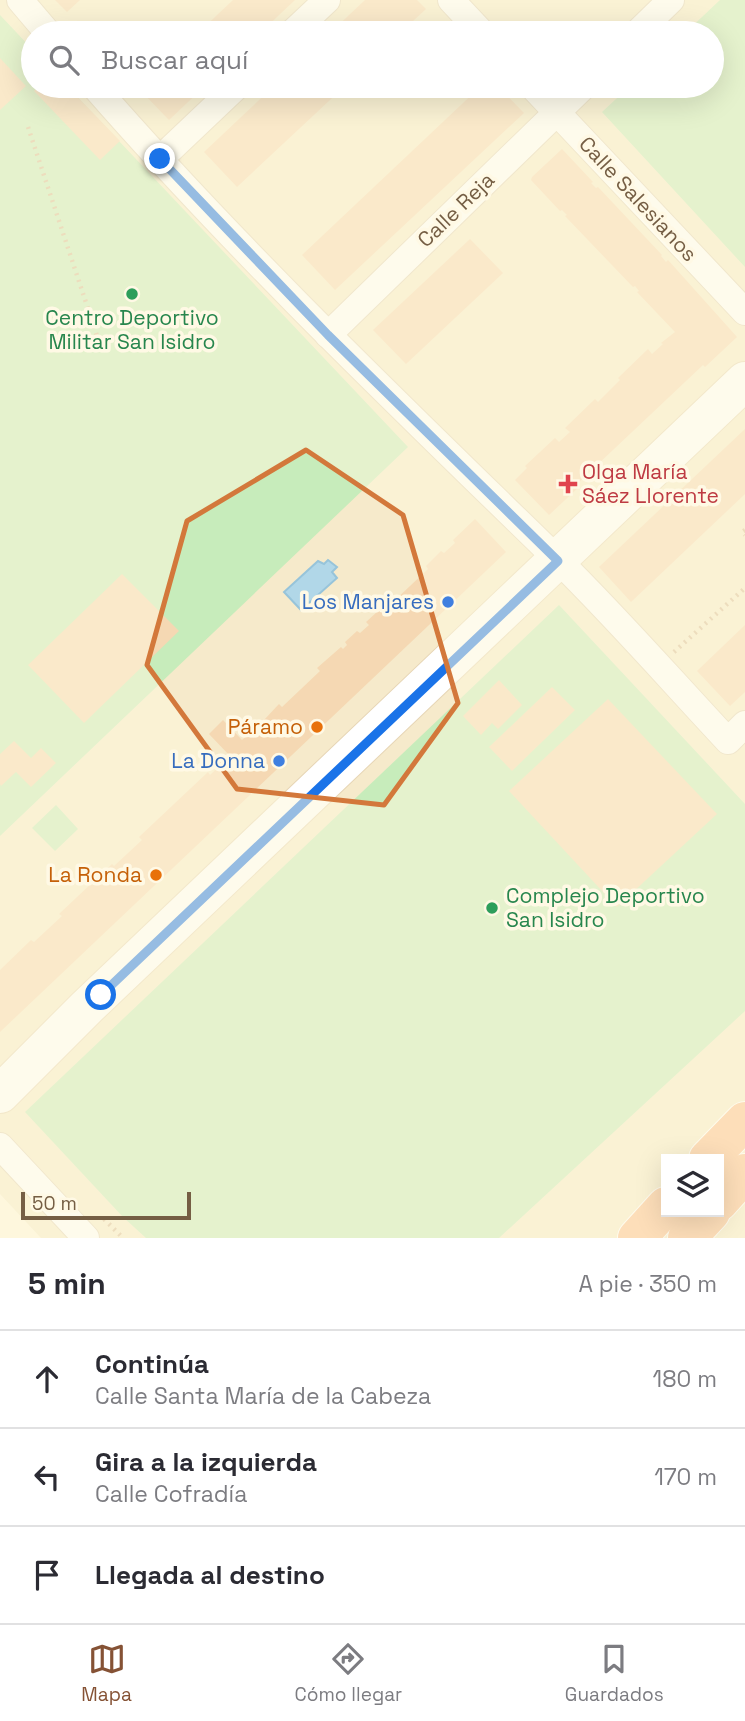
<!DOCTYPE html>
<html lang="es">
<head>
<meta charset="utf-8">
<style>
	:root { --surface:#fff; --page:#f7f7f7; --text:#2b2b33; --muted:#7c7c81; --line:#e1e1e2; --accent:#855235 }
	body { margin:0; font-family:"Space Grotesk",sans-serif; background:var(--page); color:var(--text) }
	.controls { position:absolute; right:21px; bottom:21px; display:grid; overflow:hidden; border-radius:0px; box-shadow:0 7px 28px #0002 }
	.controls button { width:63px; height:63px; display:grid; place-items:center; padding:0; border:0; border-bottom:2px solid var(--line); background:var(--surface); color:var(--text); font:35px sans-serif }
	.scale { position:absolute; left:21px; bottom:18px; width:170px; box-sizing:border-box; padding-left:7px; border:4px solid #755e44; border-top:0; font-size:19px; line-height:24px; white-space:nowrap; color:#755e44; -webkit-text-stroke:5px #fff9e5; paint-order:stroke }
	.stop { position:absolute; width:21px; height:21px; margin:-16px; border:5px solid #1a73e8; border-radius:50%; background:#fff }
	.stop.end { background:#1a73e8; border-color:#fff; box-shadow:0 2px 7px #0008 }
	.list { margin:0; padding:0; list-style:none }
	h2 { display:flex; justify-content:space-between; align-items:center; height:91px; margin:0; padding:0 28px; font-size:30px }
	h2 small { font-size:23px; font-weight:400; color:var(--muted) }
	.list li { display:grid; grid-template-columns:46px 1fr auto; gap:21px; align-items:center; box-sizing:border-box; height:98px; padding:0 28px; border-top:2px solid var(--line) }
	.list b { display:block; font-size:26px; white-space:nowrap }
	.list p { margin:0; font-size:23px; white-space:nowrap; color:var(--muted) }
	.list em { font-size:23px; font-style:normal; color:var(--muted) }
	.icon { flex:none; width:38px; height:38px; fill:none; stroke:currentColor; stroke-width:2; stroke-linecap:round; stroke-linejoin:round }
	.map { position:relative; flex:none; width:745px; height:1238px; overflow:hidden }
	.search { position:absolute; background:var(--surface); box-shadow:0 7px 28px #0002; left:21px; right:21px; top:21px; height:77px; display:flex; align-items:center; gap:18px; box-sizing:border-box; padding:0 24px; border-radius:38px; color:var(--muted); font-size:26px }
	.sheet { height:385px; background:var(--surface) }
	nav { display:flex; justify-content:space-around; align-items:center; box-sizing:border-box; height:98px; border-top:2px solid var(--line); background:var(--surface); font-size:19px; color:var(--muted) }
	nav a { display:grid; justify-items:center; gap:4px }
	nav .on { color:var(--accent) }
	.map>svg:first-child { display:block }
	.residential { fill:#f6eacb; fill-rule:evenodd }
	.green { fill:#c7ecbb }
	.water { fill:#b1d7e8; stroke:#97c4da; stroke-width:2 }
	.building { fill:#f5d8b3 }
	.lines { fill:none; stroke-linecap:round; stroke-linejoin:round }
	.street-casing { stroke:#e2d3b9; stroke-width:28 }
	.secondary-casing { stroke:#e7d6b6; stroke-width:40 }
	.highway-casing { stroke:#fff; stroke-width:40 }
	.path { stroke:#d9bc97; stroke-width:4.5; stroke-dasharray:2 5; stroke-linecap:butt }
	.street { stroke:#fff; stroke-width:26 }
	.secondary { stroke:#fff; stroke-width:38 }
	.highway { stroke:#fdbe8f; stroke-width:38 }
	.route { stroke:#1a73e8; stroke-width:9 }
	.marked { fill:none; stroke:#d3783b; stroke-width:5; stroke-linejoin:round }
	.leisure-dot { fill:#2e9e5b; stroke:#fff9e5; stroke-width:2.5 }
	.health-dot { fill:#e0444e; stroke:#fff9e5; stroke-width:2.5 }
	.shop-dot { fill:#3f7fe0; stroke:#fff9e5; stroke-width:2.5 }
	.food-dot { fill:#e8710a; stroke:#fff9e5; stroke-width:2.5 }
	.labels { text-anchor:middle; stroke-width:7; stroke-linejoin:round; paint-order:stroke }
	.street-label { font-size:21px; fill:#755e44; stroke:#fff9e5 }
	.leisure-label { font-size:21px; fill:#27864d; stroke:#fff9e5 }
	.health-label { font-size:21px; fill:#be3a42; stroke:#fff9e5; text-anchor:start }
	.shop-label { font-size:21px; fill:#366cbe; stroke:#fff9e5; text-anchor:end }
	.food-label { font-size:21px; fill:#c56008; stroke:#fff9e5; text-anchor:end }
</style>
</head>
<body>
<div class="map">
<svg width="745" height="1238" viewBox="0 0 745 1238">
	<rect width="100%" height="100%" fill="#fef7dd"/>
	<path class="residential" d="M0 0H745V1238H41L0 1194ZM33 33H712V86H33ZM666 1159H719V1212H666Z"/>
	<g class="green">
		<polygon points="720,0 745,0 745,267 602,112 630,86 712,86 712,33 685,33"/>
		<polygon points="0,15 33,50 33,86 67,86 408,447 0,836"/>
		<polygon points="559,605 745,804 745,1011 499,1238 146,1238 123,1217 25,1112"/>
		<polygon points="56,805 78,829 55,851 32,828"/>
	</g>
	<polygon class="water" points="328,560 337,567 332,572 337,578 301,610 284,592 318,561 324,564"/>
	<g class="building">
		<polygon points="55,0 80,0 67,12"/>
		<polygon points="233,0 295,0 260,33 198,33"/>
		<polygon points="365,0 417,0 426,9 400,33 330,33"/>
		<polygon points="0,58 26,86 0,110"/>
		<polygon points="39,86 67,86 120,141 100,160 34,91"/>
		<polygon points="142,86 205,86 169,120 139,89"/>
		<polygon points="274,86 345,86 237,187 204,152"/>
		<polygon points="481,86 498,86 524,113 335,290 302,255"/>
		<polygon points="562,149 593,182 591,183 596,188 598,187 662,255 661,256 666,262 668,260 737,337 705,367 703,365 578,483 580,486 549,515 515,480 527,468 525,466 555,438 559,442 570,432 565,428 595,399 598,402 620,380 618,378 648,349 652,354 663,344 661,343 675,332 637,292 639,291 635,286 633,287 565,216 567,215 562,210 560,211 531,180 532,177"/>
		<polygon points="470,239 503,273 406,364 373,330"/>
		<polygon points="745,429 745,494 631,602 599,567"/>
		<polygon points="475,519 506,552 0,1032 0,970 31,940 34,942 62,916 59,914 112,864 114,866 142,840 139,837 208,772 210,775 230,756 209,734 223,720 242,740 253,730 255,732 266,722 264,720 279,704 282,707 320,671 317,668 341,647 343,649 347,645 345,642 357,631 360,633 369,625 366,622 389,601 392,603 428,569 426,566 441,551 444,553 455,543 453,540"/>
		<polygon points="122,574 179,631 84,723 28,665"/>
		<polygon points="745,625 745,692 730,706 697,671"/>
		<polygon points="499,680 522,705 498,729 492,723 481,735 463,716"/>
		<polygon points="552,687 575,710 512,771 489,747"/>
		<polygon points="608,699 717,814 617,907 509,791"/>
		<polygon points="14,741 31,758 41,748 56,763 31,787 16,772 1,786 0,784 0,754"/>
	</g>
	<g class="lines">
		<defs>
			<g id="street">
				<polyline points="20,0 48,33"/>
				<polyline points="451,0 482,33"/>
				<polyline points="292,33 327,0"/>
				<polyline points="637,33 671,0"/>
				<path d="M94 86C239 252 399 405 557 559 616 617 671 680 728 741L745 724"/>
				<polyline points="532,86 745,312"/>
				<polyline points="160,159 237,86"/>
				<polyline points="328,335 584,86"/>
				<polyline points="0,1146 86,1238"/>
			</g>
			<polyline id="secondary" points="0,1094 87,1007 745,381"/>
			<g id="highway">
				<polyline points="708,1159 745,1121"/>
				<polyline points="719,1202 745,1173"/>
				<polyline points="637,1238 666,1206"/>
				<polyline points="687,1238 711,1212"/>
			</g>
		</defs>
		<use href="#street" class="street-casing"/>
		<use href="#secondary" class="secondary-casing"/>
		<use href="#highway" class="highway-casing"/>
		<g class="path">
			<polyline points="28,127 101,348"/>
			<polyline points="745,530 742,532 745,535"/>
			<polyline points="674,652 745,588"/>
			<polyline points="104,1219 123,1238"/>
		</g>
		<use href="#street" class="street"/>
		<use href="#secondary" class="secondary"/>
		<use href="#highway" class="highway"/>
	</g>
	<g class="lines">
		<polyline class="route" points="101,995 558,561 328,335 160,159"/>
	</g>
	<path d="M0 0H745V1238H0ZM306 450 403 515 458 703 384 805 237 789 147 665 187 521Z" fill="#fef7dd" fill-opacity=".55" fill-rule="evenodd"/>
	<path class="marked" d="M306 450 403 515 458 703 384 805 237 789 147 665 187 521Z"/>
	<g class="leisure-dot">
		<circle cx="132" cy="294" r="7"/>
		<circle cx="492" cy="908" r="7"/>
	</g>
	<path class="health-dot" d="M564.5 473.5h7v7h7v7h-7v7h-7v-7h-7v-7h7z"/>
	<g class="shop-dot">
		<circle cx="448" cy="602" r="7"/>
		<circle cx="279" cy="761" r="7"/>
	</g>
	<g class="food-dot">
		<circle cx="317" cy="727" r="7"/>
		<circle cx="156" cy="875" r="7"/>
	</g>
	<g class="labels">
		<g class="street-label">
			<text transform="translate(638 199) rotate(47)" y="7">Calle Salesianos</text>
			<text transform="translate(456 210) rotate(-44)" y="7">Calle Reja</text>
		</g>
		<g class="leisure-label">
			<text x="132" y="325">Centro Deportivo<tspan x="132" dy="24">Militar San Isidro</tspan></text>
			<text x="506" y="903" text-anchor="start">Complejo Deportivo<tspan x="506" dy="24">San Isidro</tspan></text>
		</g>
		<g class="health-label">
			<text x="582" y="479">Olga María<tspan x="582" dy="24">Sáez Llorente</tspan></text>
		</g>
		<g class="shop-label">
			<text x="434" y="609">Los Manjares</text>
			<text x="265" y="768">La Donna</text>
		</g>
		<g class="food-label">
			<text x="303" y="734">Páramo</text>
			<text x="142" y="882">La Ronda</text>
		</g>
	</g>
</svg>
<div class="controls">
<button><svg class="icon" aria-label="layers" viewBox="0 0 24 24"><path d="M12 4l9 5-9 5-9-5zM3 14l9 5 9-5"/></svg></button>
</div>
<div class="scale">50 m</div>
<div class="stop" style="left:101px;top:995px"></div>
<div class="stop end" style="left:160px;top:159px"></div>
<div class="search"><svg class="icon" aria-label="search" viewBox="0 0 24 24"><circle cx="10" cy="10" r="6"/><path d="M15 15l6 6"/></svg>Buscar aquí</div>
</div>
<section class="sheet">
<h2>5 min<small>A pie · 350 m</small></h2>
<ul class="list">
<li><svg class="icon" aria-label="ahead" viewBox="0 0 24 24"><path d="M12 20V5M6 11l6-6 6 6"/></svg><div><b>Continúa</b><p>Calle Santa María de la Cabeza</p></div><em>180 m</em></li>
<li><svg class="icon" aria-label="left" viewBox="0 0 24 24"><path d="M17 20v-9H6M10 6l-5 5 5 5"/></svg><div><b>Gira a la izquierda</b><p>Calle Cofradía</p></div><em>170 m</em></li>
<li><svg class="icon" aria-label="arrive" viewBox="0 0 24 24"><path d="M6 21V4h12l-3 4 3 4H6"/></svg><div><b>Llegada al destino</b></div></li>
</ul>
</section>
<nav>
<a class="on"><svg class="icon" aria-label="map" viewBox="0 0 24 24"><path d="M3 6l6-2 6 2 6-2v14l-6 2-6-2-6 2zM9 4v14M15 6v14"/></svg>Mapa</a>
<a><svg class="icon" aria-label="directions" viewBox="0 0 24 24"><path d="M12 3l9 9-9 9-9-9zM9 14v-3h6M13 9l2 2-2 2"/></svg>Cómo llegar</a>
<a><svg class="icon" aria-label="saved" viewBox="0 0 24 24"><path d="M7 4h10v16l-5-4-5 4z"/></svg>Guardados</a>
</nav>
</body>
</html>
